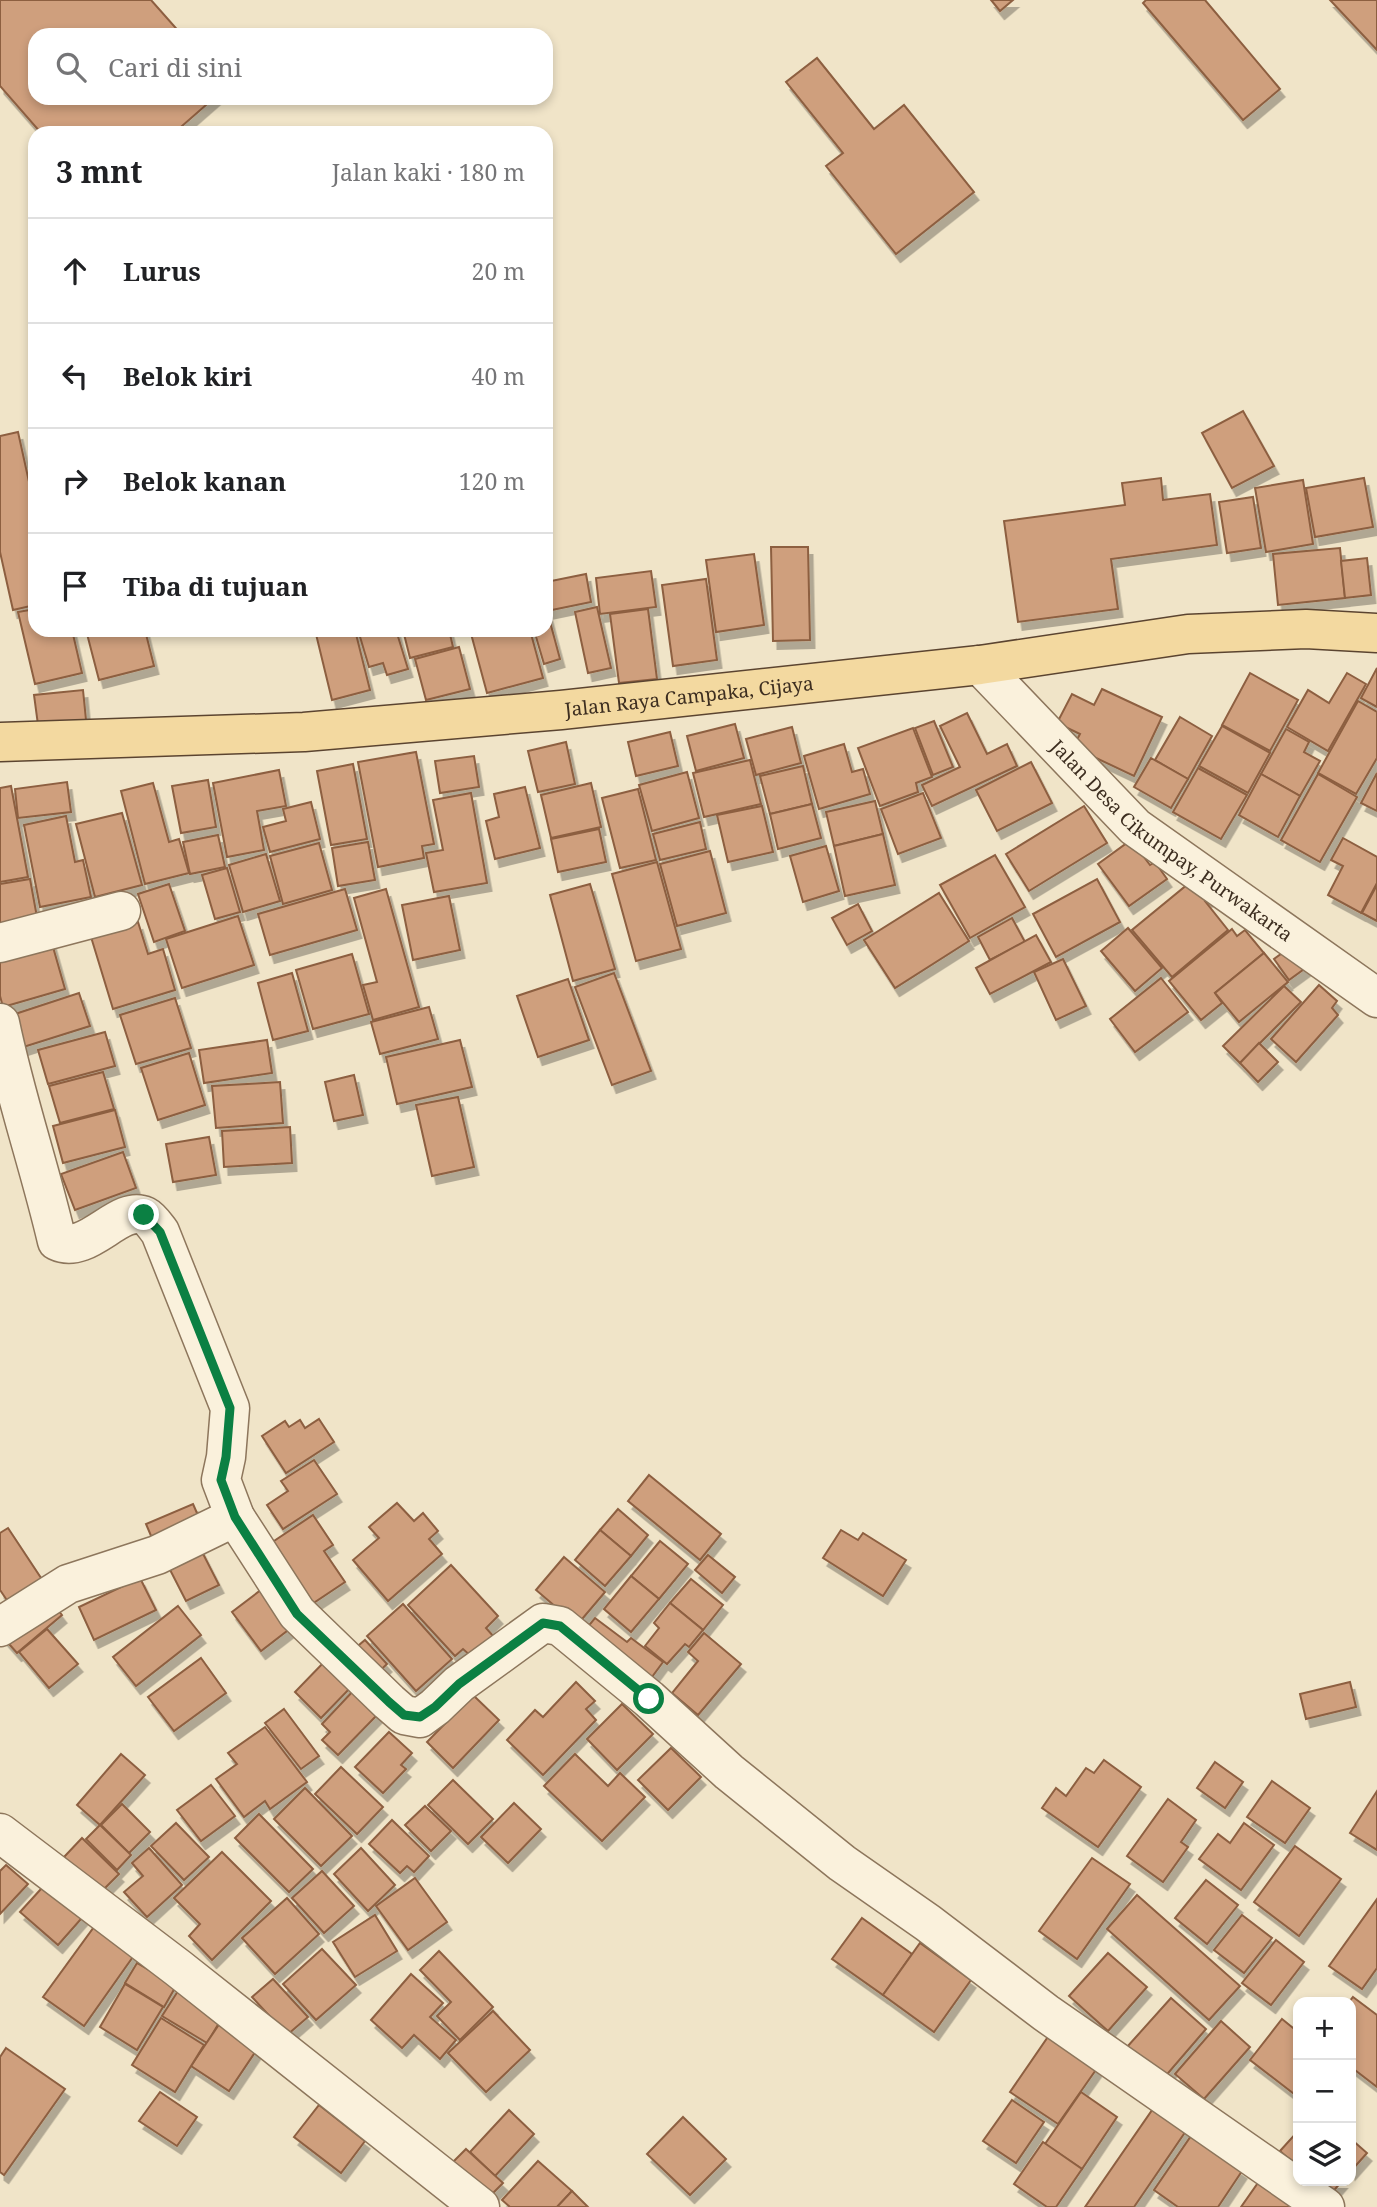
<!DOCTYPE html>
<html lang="id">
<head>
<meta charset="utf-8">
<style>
	:root { --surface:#fff; --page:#f6f6f6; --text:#202124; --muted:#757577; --line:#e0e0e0 }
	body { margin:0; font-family:"Noto Serif",serif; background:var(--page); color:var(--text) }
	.controls { position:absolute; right:21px; bottom:21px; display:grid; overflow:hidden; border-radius:14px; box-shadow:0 4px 10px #0003 }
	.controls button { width:63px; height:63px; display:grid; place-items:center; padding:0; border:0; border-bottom:2px solid var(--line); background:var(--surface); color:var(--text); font:35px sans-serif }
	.stop { position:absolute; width:21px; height:21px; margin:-16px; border:5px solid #0b8043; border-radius:50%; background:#fff }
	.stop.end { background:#0b8043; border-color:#fff; box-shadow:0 2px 7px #0008 }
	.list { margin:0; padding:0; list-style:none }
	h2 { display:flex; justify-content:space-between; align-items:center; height:91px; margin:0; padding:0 28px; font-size:30px }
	h2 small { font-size:23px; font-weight:400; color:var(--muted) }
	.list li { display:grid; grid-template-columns:46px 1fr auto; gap:21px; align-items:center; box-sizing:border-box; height:105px; padding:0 28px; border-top:2px solid var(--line) }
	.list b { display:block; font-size:26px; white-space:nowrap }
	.list em { font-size:23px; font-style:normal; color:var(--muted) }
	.icon { flex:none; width:38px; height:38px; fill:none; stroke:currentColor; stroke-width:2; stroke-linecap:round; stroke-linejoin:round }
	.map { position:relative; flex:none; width:1377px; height:2207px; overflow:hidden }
	.search { position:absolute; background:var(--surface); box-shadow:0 4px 10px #0003; left:28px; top:28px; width:525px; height:77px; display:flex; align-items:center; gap:18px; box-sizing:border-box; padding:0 24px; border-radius:21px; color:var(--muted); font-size:26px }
	.panel { position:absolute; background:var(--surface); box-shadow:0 4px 10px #0003; left:28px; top:126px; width:525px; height:511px; border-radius:21px }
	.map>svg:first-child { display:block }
	.building { fill:#cf9f7d; stroke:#8d5f41; stroke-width:2; filter:url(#shadow) }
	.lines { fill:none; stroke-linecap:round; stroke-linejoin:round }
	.minor-casing { stroke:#8d765c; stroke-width:41 }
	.major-casing { stroke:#5b4430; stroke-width:41 }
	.minor { stroke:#faf1dc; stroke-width:38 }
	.major { stroke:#f3d9a0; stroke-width:38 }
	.route { stroke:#0b8043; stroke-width:9 }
	.labels { text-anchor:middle; stroke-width:5; stroke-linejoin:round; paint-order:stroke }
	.street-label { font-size:19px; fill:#3d2e20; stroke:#f7eed8 }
</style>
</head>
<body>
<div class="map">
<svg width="1377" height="2207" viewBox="0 0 1377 2207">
	<defs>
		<filter id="shadow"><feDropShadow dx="4.5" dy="8" stdDeviation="0" flood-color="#0004"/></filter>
	</defs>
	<rect width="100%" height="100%" fill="#f0e4c8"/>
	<g class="building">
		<polygon points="0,0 151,0 182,35 35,35 35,98 214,98 174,133 41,133 0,86"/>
		<polygon points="991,0 1013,0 1000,11"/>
		<polygon points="1146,0 1205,0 1280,89 1243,120 1143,3"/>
		<polygon points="1330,0 1377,0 1377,50"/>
		<polygon points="817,58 874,129 904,105 974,192 896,254 826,166 843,153 786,82"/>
		<polygon points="1243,411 1274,466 1232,488 1202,433"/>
		<polygon points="18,432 35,509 35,605 13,610 0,552 0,436"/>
		<polygon points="1161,478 1163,500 1210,494 1217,545 1111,559 1118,609 1018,622 1004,521 1125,505 1122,483"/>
		<polygon points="1364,478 1373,527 1315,537 1306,488"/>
		<polygon points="1303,480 1313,544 1266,552 1255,488"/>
		<polygon points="1253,497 1261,548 1227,553 1219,502"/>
		<polygon points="771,547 808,547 810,640 773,641"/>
		<polygon points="1340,548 1345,598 1278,605 1273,554"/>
		<polygon points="754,554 764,625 716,632 706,560"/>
		<polygon points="1367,558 1371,595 1345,598 1341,561"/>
		<polygon points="651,571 656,607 600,614 596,578"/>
		<polygon points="586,574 591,602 547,611 546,582"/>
		<polygon points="706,579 717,660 673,666 662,585"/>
		<polygon points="546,607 560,659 544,664 534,630 546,630"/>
		<polygon points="597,607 611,668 588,673 575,612"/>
		<polygon points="35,609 35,630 72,630 82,673 35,684 18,612"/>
		<polygon points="648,609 657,679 619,683 610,614"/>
		<polygon points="86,630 145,630 154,666 99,680"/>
		<polygon points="315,630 355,630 370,690 332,700"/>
		<polygon points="358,630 396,630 408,669 387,675 383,663 369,667"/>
		<polygon points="403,630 449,630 453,647 410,658"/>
		<polygon points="470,630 530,630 543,678 487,693"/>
		<polygon points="459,647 470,689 426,700 415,659"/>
		<polygon points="1377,668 1377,707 1361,698"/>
		<polygon points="1250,673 1298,700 1270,751 1222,725"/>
		<polygon points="1347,673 1366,684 1328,751 1287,727 1308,690 1329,703"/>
		<polygon points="1102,689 1162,717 1134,776 1073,747 1080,734 1057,723 1072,694 1094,705"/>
		<polygon points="83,690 86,720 38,725 34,695"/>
		<polygon points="1358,701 1377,712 1377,758 1356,794 1318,773"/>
		<polygon points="967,713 987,754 1007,744 1017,766 932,806 922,785 960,767 940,726"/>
		<polygon points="1180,717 1212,736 1188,779 1155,760"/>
		<polygon points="934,721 953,767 933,775 915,728"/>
		<polygon points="735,724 744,758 696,771 687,736"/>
		<polygon points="1222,726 1270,753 1248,793 1199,766"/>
		<polygon points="792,727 801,763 756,775 746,739"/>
		<polygon points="913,728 932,777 916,783 918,792 880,806 858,748"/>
		<polygon points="1286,729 1309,742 1304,752 1320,761 1300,796 1261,774"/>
		<polygon points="670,732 678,766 636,776 628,742"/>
		<polygon points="566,742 575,784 538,792 528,751"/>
		<polygon points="844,744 852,772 863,769 870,794 819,809 804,756"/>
		<polygon points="416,752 434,844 422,846 424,858 378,867 358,762"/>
		<polygon points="474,756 479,787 440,793 435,761"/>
		<polygon points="1151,758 1188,779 1171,808 1134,787"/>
		<polygon points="750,760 761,804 704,817 693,773"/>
		<polygon points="1031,762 1052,803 997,831 976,790"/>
		<polygon points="353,764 367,839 331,845 317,771"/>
		<polygon points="803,766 812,804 770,814 760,776"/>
		<polygon points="1198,768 1247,795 1221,839 1173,812"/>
		<polygon points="279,770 286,806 257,811 264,850 227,857 213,783"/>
		<polygon points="687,772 699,818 652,831 639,785"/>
		<polygon points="1377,773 1377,811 1361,803"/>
		<polygon points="1261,774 1300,796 1278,837 1239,815"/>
		<polygon points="1318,774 1357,797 1320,862 1281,840"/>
		<polygon points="208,780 216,827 181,833 172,786"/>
		<polygon points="67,782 71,812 18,818 15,789"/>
		<polygon points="153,783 169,842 179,839 189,873 145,884 121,791"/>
		<polygon points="591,783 601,827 551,838 541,795"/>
		<polygon points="11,786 28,877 0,882 0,788"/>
		<polygon points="525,787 540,848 495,859 486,821 499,817 494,794"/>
		<polygon points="638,789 656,860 620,868 602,798"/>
		<polygon points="471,793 487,883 434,892 426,853 443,850 433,800"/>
		<polygon points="923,793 941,838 898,854 881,809"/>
		<polygon points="875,801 883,834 834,846 826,812"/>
		<polygon points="311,802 320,839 270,852 263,827 286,821 283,809"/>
		<polygon points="812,804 821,838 778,849 770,814"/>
		<polygon points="762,806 773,852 728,862 717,815"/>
		<polygon points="1084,806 1107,843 1029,891 1006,854"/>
		<polygon points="122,813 142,885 95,897 76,824"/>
		<polygon points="66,816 75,862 83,860 91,897 40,907 24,825"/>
		<polygon points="700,822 706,849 660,860 653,834"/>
		<polygon points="599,829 606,862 558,872 551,839"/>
		<polygon points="883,834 895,885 845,896 834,846"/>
		<polygon points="218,835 225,867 190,874 183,842"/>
		<polygon points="1343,838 1377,857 1377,883 1361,913 1328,895 1343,866 1331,860"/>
		<polygon points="1131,840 1150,865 1155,862 1167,879 1129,906 1098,864"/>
		<polygon points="368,842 375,880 338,886 332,848"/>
		<polygon points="319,843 332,890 283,904 270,856"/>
		<polygon points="826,846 839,891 803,902 790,856"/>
		<polygon points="710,851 726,913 677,926 660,864"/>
		<polygon points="266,854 280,901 243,912 229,865"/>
		<polygon points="995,855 1025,907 970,938 940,885"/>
		<polygon points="657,862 681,949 636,961 612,874"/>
		<polygon points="227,868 240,912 215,919 202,875"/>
		<polygon points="1199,875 1214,893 1205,901 1228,930 1172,977 1132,930"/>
		<polygon points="30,879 39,928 0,935 0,884"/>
		<polygon points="1097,879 1120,922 1056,957 1033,914"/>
		<polygon points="169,884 185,931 154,942 138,894"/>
		<polygon points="590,884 615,969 573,981 550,895"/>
		<polygon points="1377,885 1377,921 1362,913"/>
		<polygon points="345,889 357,930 270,955 258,914"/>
		<polygon points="386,889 419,1007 373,1020 363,985 377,982 354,898"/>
		<polygon points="939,893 969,941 895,988 864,940"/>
		<polygon points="449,896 460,950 413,960 402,905"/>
		<polygon points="858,904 872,931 847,945 832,918"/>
		<polygon points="238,916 254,965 182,988 166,939"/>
		<polygon points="1012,918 1025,942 990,960 978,937"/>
		<polygon points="138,922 148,954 163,949 175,990 113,1009 91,937"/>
		<polygon points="1128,928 1162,968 1135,991 1101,951"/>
		<polygon points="1232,929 1237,936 1245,930 1264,953 1215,993 1222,1003 1201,1020 1169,981"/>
		<polygon points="1036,935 1051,962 990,994 976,968"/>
		<polygon points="51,940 65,989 3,1007 0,996 0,955"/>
		<polygon points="1296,943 1311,964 1289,980 1274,959"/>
		<polygon points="1264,953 1288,982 1239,1022 1215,993"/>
		<polygon points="352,954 369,1014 313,1029 296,970"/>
		<polygon points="1063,959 1086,1006 1056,1020 1034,972"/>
		<polygon points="292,973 308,1031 273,1040 258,983"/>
		<polygon points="614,973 651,1071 612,1085 575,987"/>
		<polygon points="1161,978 1188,1012 1135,1052 1110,1019"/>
		<polygon points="568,979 589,1040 538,1057 517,996"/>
		<polygon points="1319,985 1337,1001 1332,1008 1338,1015 1296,1062 1271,1039"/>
		<polygon points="1284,986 1301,1002 1240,1063 1223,1046"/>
		<polygon points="79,993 90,1026 17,1049 6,1017"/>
		<polygon points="175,998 191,1048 136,1064 120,1015"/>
		<polygon points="429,1007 438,1039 380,1054 371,1022"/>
		<polygon points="105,1032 115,1066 48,1084 38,1050"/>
		<polygon points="267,1040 272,1073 204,1083 199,1050"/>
		<polygon points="460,1040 472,1087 397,1104 386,1057"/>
		<polygon points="1259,1043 1278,1062 1258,1082 1240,1063"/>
		<polygon points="189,1053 205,1105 158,1120 141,1068"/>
		<polygon points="103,1072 114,1109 60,1123 49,1086"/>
		<polygon points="354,1075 363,1115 334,1121 325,1082"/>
		<polygon points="280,1082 283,1123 216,1128 212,1086"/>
		<polygon points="458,1097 474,1167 432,1176 416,1105"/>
		<polygon points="115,1110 125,1147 63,1163 53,1126"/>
		<polygon points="290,1127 292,1163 224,1167 222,1131"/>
		<polygon points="209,1137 216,1175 173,1182 166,1144"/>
		<polygon points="123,1152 136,1188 75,1210 61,1174"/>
		<polygon points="319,1419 334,1442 286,1473 262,1436 285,1421 289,1427 300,1420 305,1428"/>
		<polygon points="314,1460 337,1494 283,1529 267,1505 288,1491 281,1481"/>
		<polygon points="649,1475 721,1534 700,1560 628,1501"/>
		<polygon points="397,1503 414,1521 423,1513 438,1531 429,1539 442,1554 388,1601 353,1560 379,1538 369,1527"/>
		<polygon points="193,1504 204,1529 157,1550 146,1524"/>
		<polygon points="618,1509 648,1535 631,1556 600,1530"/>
		<polygon points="313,1515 333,1545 324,1551 345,1582 300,1612 259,1551"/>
		<polygon points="8,1528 47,1587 13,1609 0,1590 0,1533"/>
		<polygon points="600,1530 631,1556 605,1586 575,1560"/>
		<polygon points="841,1530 858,1540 863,1533 906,1560 883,1596 823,1558"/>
		<polygon points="660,1541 688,1564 659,1599 631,1576"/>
		<polygon points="197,1542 219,1585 186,1601 164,1558"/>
		<polygon points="708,1555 735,1577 722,1593 695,1570"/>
		<polygon points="564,1557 605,1592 577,1625 536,1590"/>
		<polygon points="451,1565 498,1616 486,1628 494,1637 472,1657 463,1649 455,1656 408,1605"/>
		<polygon points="631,1576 659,1599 631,1632 604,1609"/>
		<polygon points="140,1578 156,1610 94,1640 79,1607"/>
		<polygon points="691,1579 723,1605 703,1630 670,1603"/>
		<polygon points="266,1586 296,1624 261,1651 232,1612"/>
		<polygon points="48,1597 62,1615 17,1653 2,1636"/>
		<polygon points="670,1603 703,1630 689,1647 685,1644 667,1664 645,1646 659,1628 654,1623"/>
		<polygon points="403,1604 452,1659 416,1691 367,1636"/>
		<polygon points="178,1606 201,1635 136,1686 113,1657"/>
		<polygon points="595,1618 627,1642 631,1638 663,1662 646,1685 581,1635"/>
		<polygon points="47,1629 78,1664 49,1688 19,1652"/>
		<polygon points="704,1633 741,1664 698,1715 672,1693 698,1661 688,1652"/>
		<polygon points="365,1640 387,1664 370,1680 347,1655"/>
		<polygon points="201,1658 226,1693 174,1731 148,1697"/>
		<polygon points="327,1659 353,1685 321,1718 295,1692"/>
		<polygon points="576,1682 595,1701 586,1709 596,1720 543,1775 507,1740 535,1710 543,1717"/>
		<polygon points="1350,1682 1356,1707 1306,1719 1300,1694"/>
		<polygon points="354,1690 379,1713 338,1755 322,1740 330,1732 322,1724"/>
		<polygon points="473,1695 499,1720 453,1768 427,1742"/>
		<polygon points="622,1704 653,1734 617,1770 587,1739"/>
		<polygon points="284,1709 319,1756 301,1769 265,1723"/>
		<polygon points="265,1727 307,1782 270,1809 265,1801 244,1817 216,1779 237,1764 228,1753"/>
		<polygon points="389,1732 412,1753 401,1765 406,1769 383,1793 355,1767"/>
		<polygon points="671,1748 701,1777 668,1810 638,1780"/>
		<polygon points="121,1754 145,1775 100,1825 77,1805"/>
		<polygon points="575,1754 608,1786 620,1773 645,1797 602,1841 544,1786"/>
		<polygon points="1104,1760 1141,1787 1098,1847 1042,1808 1056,1788 1066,1796 1086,1768 1094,1773"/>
		<polygon points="1215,1762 1243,1782 1225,1808 1197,1788"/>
		<polygon points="341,1767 383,1807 357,1834 315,1794"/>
		<polygon points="453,1780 493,1819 468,1844 428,1805"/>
		<polygon points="1272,1781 1310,1808 1285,1843 1247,1817"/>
		<polygon points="211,1785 235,1816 201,1841 177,1810"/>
		<polygon points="305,1788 352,1836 321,1866 274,1819"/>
		<polygon points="1377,1791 1377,1850 1350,1833"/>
		<polygon points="1168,1799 1196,1820 1181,1842 1188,1847 1163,1882 1127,1856"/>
		<polygon points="514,1803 541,1829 508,1863 481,1837"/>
		<polygon points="122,1804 150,1832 129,1853 101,1825"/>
		<polygon points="425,1806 451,1831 431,1851 405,1825"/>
		<polygon points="259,1814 313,1869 289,1892 235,1838"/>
		<polygon points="392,1820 429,1856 414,1872 407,1866 400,1873 369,1844"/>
		<polygon points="176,1823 209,1857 184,1880 151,1846"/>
		<polygon points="1244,1823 1274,1845 1241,1890 1199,1859 1218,1834 1230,1843"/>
		<polygon points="100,1825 131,1855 117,1870 86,1839"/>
		<polygon points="82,1838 119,1874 100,1893 64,1857"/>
		<polygon points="1295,1846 1341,1879 1299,1936 1254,1902"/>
		<polygon points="149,1848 182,1885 147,1917 124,1892 143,1876 132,1863"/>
		<polygon points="361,1848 395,1885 368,1911 334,1874"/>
		<polygon points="222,1852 271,1901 212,1960 189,1936 200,1924 174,1898"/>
		<polygon points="1092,1858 1130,1884 1077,1959 1039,1931"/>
		<polygon points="6,1865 28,1884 0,1914 0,1871"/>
		<polygon points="322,1871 354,1906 324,1933 292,1898"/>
		<polygon points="51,1878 88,1911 58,1945 20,1912"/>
		<polygon points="415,1878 447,1922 408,1950 376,1906"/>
		<polygon points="1206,1880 1238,1905 1207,1944 1175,1918"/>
		<polygon points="1137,1895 1240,1986 1209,2020 1107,1929"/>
		<polygon points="287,1898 319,1934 275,1974 242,1938"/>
		<polygon points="1377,1899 1377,1968 1362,1989 1329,1966"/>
		<polygon points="375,1915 397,1951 355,1977 333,1942"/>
		<polygon points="1242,1915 1272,1938 1244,1973 1214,1950"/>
		<polygon points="102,1916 142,1944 84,2026 43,1997"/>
		<polygon points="862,1918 912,1954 883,1995 832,1959"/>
		<polygon points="1276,1940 1304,1962 1271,2005 1242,1983"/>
		<polygon points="920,1943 971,1980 934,2032 883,1995"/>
		<polygon points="322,1949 356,1985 316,2020 283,1984"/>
		<polygon points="439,1951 493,2007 460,2040 437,2016 451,2002 420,1970"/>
		<polygon points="1108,1953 1147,1987 1108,2031 1069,1996"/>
		<polygon points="137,1963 176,1986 164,2007 125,1983"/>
		<polygon points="411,1974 443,2003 430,2017 456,2040 440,2059 414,2035 402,2048 371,2020"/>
		<polygon points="273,1979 308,2017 287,2035 252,1997"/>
		<polygon points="125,1984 163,2007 137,2050 100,2027"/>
		<polygon points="178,1991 222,2018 207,2043 162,2016"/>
		<polygon points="1353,1997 1377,2015 1377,2087 1351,2067 1351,2002 1349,2002"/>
		<polygon points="1171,1998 1206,2029 1163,2079 1127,2047"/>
		<polygon points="493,2011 530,2050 486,2092 448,2053"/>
		<polygon points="224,2017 262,2042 229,2091 191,2066"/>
		<polygon points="161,2018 204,2045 175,2092 132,2065"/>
		<polygon points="1282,2019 1298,2032 1298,2097 1250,2060"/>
		<polygon points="1221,2021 1250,2047 1204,2099 1175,2074"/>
		<polygon points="1052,2031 1100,2064 1058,2124 1010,2092"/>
		<polygon points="6,2048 65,2089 4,2175 0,2172 0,2057"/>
		<polygon points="160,2092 197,2117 177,2146 139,2121"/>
		<polygon points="1081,2092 1117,2117 1082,2169 1045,2144"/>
		<polygon points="1012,2100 1044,2122 1016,2163 983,2141"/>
		<polygon points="1157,2103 1190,2125 1134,2207 1085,2207"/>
		<polygon points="319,2105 365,2141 341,2173 294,2137"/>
		<polygon points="509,2110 534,2134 495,2176 470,2152"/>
		<polygon points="683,2117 726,2159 690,2195 647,2154"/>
		<polygon points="1298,2131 1298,2167 1280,2151"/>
		<polygon points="1191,2136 1242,2171 1218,2207 1178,2207 1154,2190"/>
		<polygon points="1351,2139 1367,2153 1351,2171"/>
		<polygon points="1043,2142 1082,2169 1056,2207 1047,2207 1014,2184"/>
		<polygon points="466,2149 503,2183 484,2202 448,2167"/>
		<polygon points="538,2161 572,2191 557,2207 510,2207 502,2200"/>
		<polygon points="1260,2180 1298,2207 1241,2207"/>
		<polygon points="1313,2181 1342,2181 1330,2195"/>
		<polygon points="572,2191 588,2207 557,2207"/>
	</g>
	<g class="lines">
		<defs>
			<g id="minor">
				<path id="s1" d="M980 665 1135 827 1377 998"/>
				<polyline points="0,943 121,911"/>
				<path d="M0 1023C15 1096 40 1168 57 1241 88 1256 119 1204 145 1216 151 1219 156 1227 160 1232L230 1408 226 1457 221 1480 235 1517 297 1613 389 1702 404 1715 420 1718 435 1707 459 1684 543 1623 560 1626 649 1699 729 1772 842 1863 928 1923 1046 2013 1325 2207"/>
				<polyline points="0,1627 68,1584 157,1555 235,1517"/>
				<polyline points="0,1833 178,1968 480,2207"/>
			</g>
			<g id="major">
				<path id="s2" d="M0 742 304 732 561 710 980 665 1188 634 1306 629 1377 633"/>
			</g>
		</defs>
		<use href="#minor" class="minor-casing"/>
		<use href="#major" class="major-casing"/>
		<use href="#minor" class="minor"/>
		<use href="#major" class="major"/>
	</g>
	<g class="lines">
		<polyline class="route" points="144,1215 160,1232 230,1408 226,1457 221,1480 235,1517 297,1614 389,1702 404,1715 420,1717 435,1707 459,1684 543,1623 560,1626 649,1699"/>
	</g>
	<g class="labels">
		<g class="street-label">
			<text dy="7" stroke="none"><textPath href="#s2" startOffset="691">Jalan Raya Campaka, Cijaya</textPath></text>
			<text dy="7" stroke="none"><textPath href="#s1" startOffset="261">Jalan Desa Cikumpay, Purwakarta</textPath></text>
		</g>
	</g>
</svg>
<div class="controls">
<button>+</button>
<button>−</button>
<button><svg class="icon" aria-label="layers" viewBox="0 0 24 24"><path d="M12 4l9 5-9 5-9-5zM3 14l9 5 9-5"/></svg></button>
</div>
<div class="stop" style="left:649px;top:1699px"></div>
<div class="stop end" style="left:144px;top:1215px"></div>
<div class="search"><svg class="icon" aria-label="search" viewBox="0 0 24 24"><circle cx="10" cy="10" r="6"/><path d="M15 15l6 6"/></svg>Cari di sini</div>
<section class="panel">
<h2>3 mnt<small>Jalan kaki · 180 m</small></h2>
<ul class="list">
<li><svg class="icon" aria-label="ahead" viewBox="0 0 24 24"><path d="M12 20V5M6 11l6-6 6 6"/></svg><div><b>Lurus</b></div><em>20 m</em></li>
<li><svg class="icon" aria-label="left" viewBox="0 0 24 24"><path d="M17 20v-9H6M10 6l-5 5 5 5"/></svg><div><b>Belok kiri</b></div><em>40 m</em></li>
<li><svg class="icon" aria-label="right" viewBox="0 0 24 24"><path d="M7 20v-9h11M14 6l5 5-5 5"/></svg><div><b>Belok kanan</b></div><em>120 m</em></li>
<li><svg class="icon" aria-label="arrive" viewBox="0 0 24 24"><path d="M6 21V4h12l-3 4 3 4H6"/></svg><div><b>Tiba di tujuan</b></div></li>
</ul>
</section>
</div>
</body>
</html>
